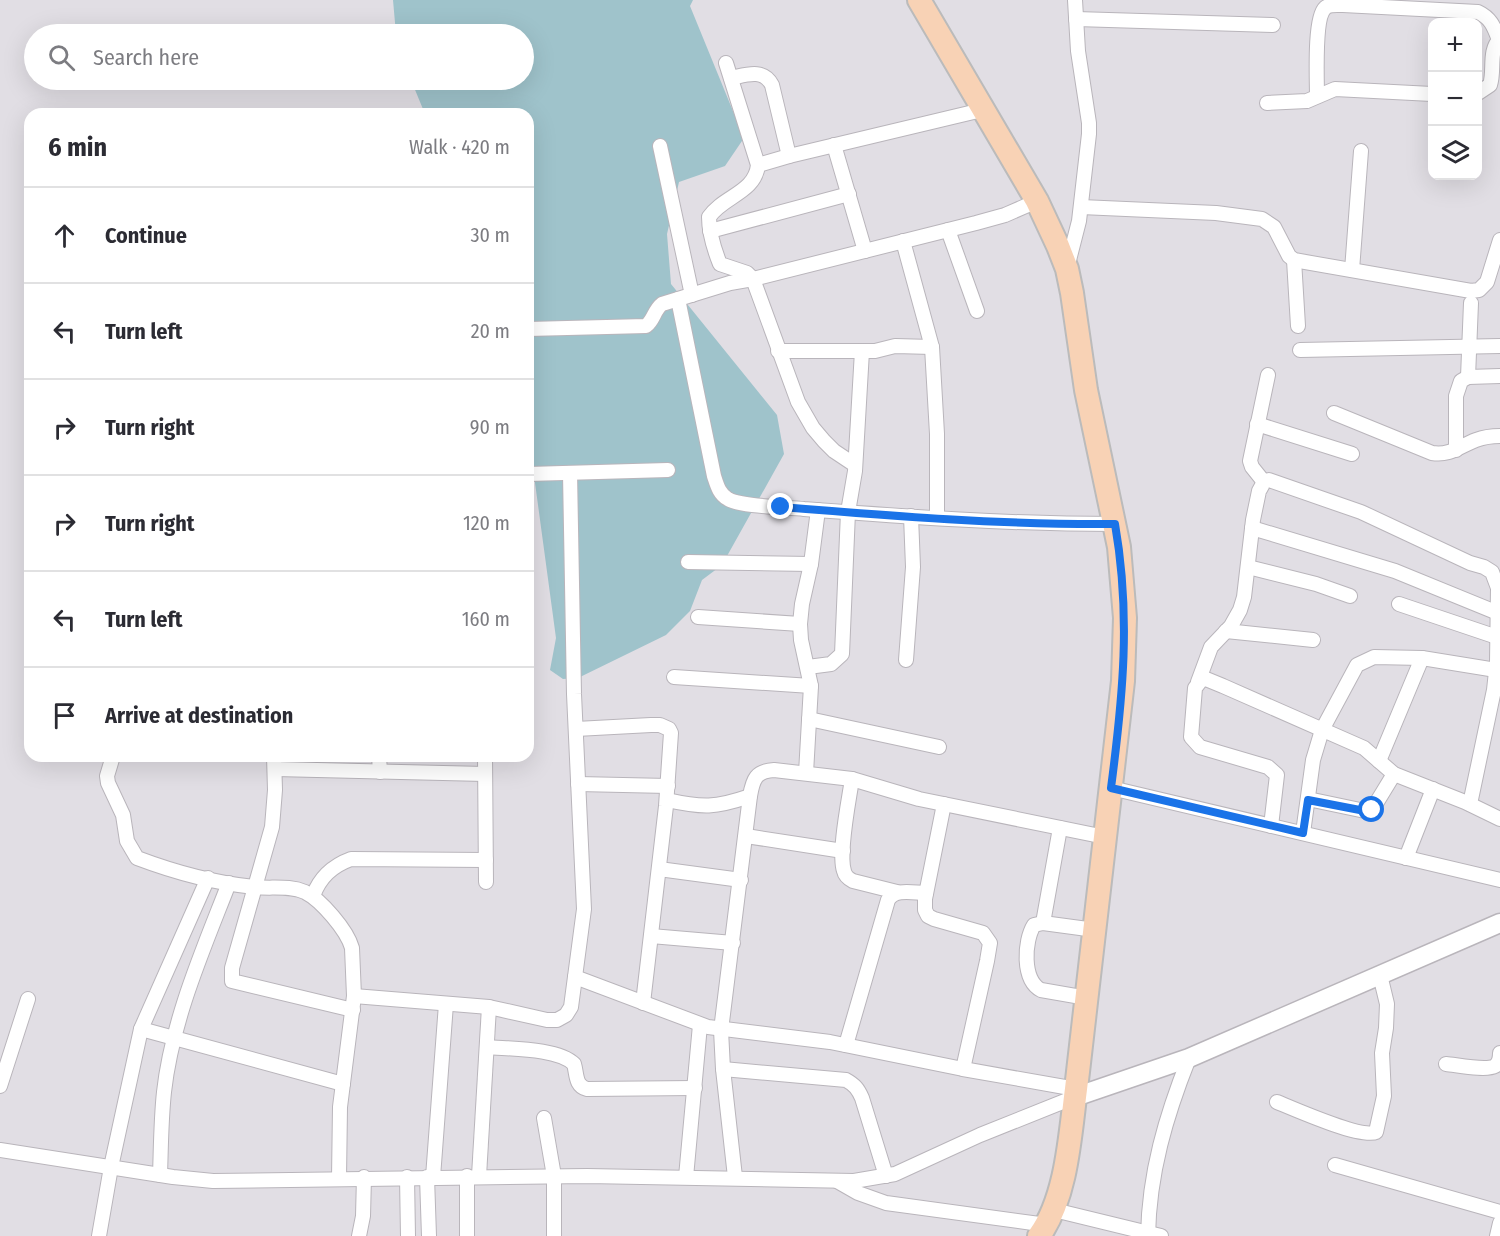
<!DOCTYPE html>
<html lang="en">
<head>
<meta charset="utf-8">
<style>
	:root { --surface:#fff; --page:#f2f2f3; --text:#2b2b33; --muted:#7c7c81; --line:#e1e1e2 }
	body { margin:0; font-family:"Fira Sans Condensed",sans-serif; background:var(--page); color:var(--text) }
	.controls { position:absolute; right:18px; top:18px; display:grid; overflow:hidden; border-radius:12px; box-shadow:0 6px 24px #0002 }
	.controls button { width:54px; height:54px; display:grid; place-items:center; padding:0; border:0; border-bottom:2px solid var(--line); background:var(--surface); color:var(--text); font:30px sans-serif }
	.stop { position:absolute; width:18px; height:18px; margin:-14px; border:4px solid #1a73e8; border-radius:50%; background:#fff }
	.stop.end { background:#1a73e8; border-color:#fff; box-shadow:0 2px 6px #0008 }
	.list { margin:0; padding:0; list-style:none }
	h2 { display:flex; justify-content:space-between; align-items:center; height:78px; margin:0; padding:0 24px; font-size:26px }
	h2 small { font-size:20px; font-weight:400; color:var(--muted) }
	.list li { display:grid; grid-template-columns:39px 1fr auto; gap:18px; align-items:center; box-sizing:border-box; height:96px; padding:0 24px; border-top:2px solid var(--line) }
	.list b { display:block; font-size:22px; white-space:nowrap }
	.list em { font-size:20px; font-style:normal; color:var(--muted) }
	.icon { flex:none; width:33px; height:33px; fill:none; stroke:currentColor; stroke-width:2; stroke-linecap:round; stroke-linejoin:round }
	.map { position:relative; flex:none; width:1500px; height:1236px; overflow:hidden }
	.search { position:absolute; background:var(--surface); box-shadow:0 6px 24px #0002; left:24px; top:24px; width:510px; height:66px; display:flex; align-items:center; gap:15px; box-sizing:border-box; padding:0 21px; border-radius:33px; color:var(--muted); font-size:22px }
	.panel { position:absolute; background:var(--surface); box-shadow:0 6px 24px #0002; left:24px; top:108px; width:510px; height:654px; border-radius:18px }
	.map>svg:first-child { display:block }
	.water { fill:#9fc3cb }
	.lines { fill:none; stroke-linecap:round; stroke-linejoin:round }
	.minor-casing { stroke:#b9b5bb; stroke-width:16 }
	.tertiary-casing { stroke:#b9b5bb; stroke-width:21 }
	.primary-casing { stroke:#bbb; stroke-width:26 }
	.minor { stroke:#fff; stroke-width:14 }
	.tertiary { stroke:#fff; stroke-width:18 }
	.primary { stroke:#f8d2b5; stroke-width:22 }
	.route { stroke:#1a73e8; stroke-width:8 }
</style>
</head>
<body>
<div class="map">
<svg width="1500" height="1236" viewBox="0 0 1500 1236">
	<rect width="100%" height="100%" fill="#e1dee4"/>
	<polygon class="water" points="393,0 693,0 690,6 744,138 725,166 679,182 667,234 671,284 777,415 784,454 722,565 702,580 690,611 666,635 578,678 563,679 550,670 556,638 533,468 528,461 528,114 425,114 411,80 524,80 524,34 396,34"/>
	<g class="lines">
		<defs>
			<g id="minor">
				<polyline points="1076,19 1273,25"/>
				<path d="M726 63 758 165C755 193 723 196 709 217 709 233 714 249 720 264L747 273 753 279 798 402 813 428 824 441 834 451 855 465"/>
				<path d="M731 78C746 75 763 68 772 85L789 156"/>
				<path d="M1478 93 1490 85C1495 70 1488 51 1500 39"/>
				<path d="M1317 96C1317 80 1314 18 1325 8 1329 4 1337 5 1343 5L1478 12C1491 18 1494 27 1499 40"/>
				<polyline points="1267,103 1307,101 1335,89 1432,94"/>
				<polyline points="834,145 865,251"/>
				<polyline points="660,146 692,295"/>
				<polyline points="758,165 789,156 982,110"/>
				<polyline points="1081,207 1216,213 1262,219 1274,227 1289,256 1294,260 1471,291 1479,290 1487,282 1500,240"/>
				<polyline points="948,230 977,311"/>
				<polyline points="710,231 849,194"/>
				<polyline points="903,241 932,347 937,434 937,518"/>
				<polyline points="1294,260 1298,326"/>
				<polyline points="1067,268 1079,221 1089,134 1089,123 1078,51 1075,0"/>
				<polyline points="1352,270 1361,151"/>
				<path d="M678 299 714 476C717 485 719 494 728 499 741 507 787 507 804 509 908 517 1011 524 1115 524"/>
				<path d="M528 329 646 326C654 320 654 310 662 304L730 283 753 279 976 223 1005 215 1037 201"/>
				<polyline points="1300,350 1500,346"/>
				<polyline points="778,351 875,351 895,346 932,347"/>
				<polyline points="1468,377 1471,303"/>
				<path d="M1334 413 1432 453C1450 456 1460 446 1476 440 1484 437 1492 436 1500 436"/>
				<polyline points="1257,424 1352,454"/>
				<polyline points="1456,450 1456,396 1461,381 1468,377 1500,376"/>
				<polyline points="528,474 668,470"/>
				<polyline points="1264,482 1252,467 1250,461 1268,375"/>
				<polyline points="1252,528 1395,571 1498,613"/>
				<polyline points="688,562 811,564"/>
				<polyline points="1248,567 1316,584 1350,596"/>
				<polyline points="1399,604 1497,637"/>
				<polyline points="698,617 800,624"/>
				<polyline points="1226,631 1313,640"/>
				<polyline points="906,660 913,567 911,516"/>
				<polyline points="808,667 831,664 842,654 848,512 855,471 862,351"/>
				<polyline points="674,677 811,686"/>
				<polyline points="1198,682 1211,647 1231,626 1240,610 1244,597 1253,520 1259,491 1264,482 1269,480 1361,512 1470,563 1484,567 1492,572 1498,588 1497,662 1494,690 1470,804"/>
				<polyline points="809,719 939,747"/>
				<polyline points="576,729 651,725 660,725 669,729 671,733 666,806 643,1003"/>
				<path d="M113 756 107 776 108 783 123 815 127 841 137 858C174 872 215 883 254 887 271 889 289 885 305 892 321 900 347 930 352 948L354 996 340 1107 339 1178"/>
				<polyline points="274,756 275,790 272,827 232,968 232,981 353,1010"/>
				<polyline points="379,756 380,772"/>
				<polyline points="485,756 486,882"/>
				<polyline points="1379,761 1422,658"/>
				<polyline points="275,769 485,774"/>
				<polyline points="806,773 811,686 801,640 800,624 802,604 811,564 818,510"/>
				<path d="M852 779C849 800 838 853 844 871 845 876 849 879 853 881L897 892"/>
				<polyline points="578,784 668,786"/>
				<polyline points="1111,788 1500,880"/>
				<polyline points="1308,799 1365,811 1372,810 1394,774"/>
				<path d="M667 800C703 808 715 808 750 796"/>
				<polyline points="944,804 925,899 925,910 928,916 934,919 983,933 990,943 987,961 963,1069"/>
				<polyline points="1271,826 1277,775 1268,767 1200,747 1191,737 1195,688 1202,679 1206,679 1223,686 1364,748 1394,774 1465,802 1500,819"/>
				<polyline points="1303,833 1313,760 1322,730 1357,665 1374,657 1422,658 1496,670"/>
				<polyline points="746,836 843,851"/>
				<polyline points="1406,858 1433,789"/>
				<polyline points="659,869 741,880"/>
				<path d="M313 896C320 877 332 866 351 859L486 860"/>
				<polyline points="1043,923 1060,828"/>
				<polyline points="651,936 733,943"/>
				<polyline points="575,977 708,1027 830,1042 963,1069 1076,1089"/>
				<polyline points="354,996 489,1007 547,1020 557,1020 566,1015 571,1007 584,909 574,694 570,473"/>
				<path d="M1087 998 1041 990C1022 980 1024 941 1034 925L1043 923 1095 930"/>
				<polyline points="141,1029 343,1084"/>
				<path d="M846 1045 888 900C895 888 913 893 926 893"/>
				<path d="M487 1047C510 1049 558 1048 574 1064 577 1074 575 1086 587 1089L695 1088"/>
				<path d="M1446 1064C1457 1065 1486 1071 1495 1066 1499 1063 1500 1058 1500 1053"/>
				<path d="M723 1069 846 1080C855 1085 858 1089 862 1098L886 1176"/>
				<polyline points="0,1086 28,999"/>
				<path d="M1277 1102C1294 1109 1362 1139 1376 1132L1384 1096 1382 1053 1386 1028 1387 1004 1380 975"/>
				<polyline points="544,1118 554,1176 554,1236"/>
				<polyline points="0,1150 173,1177 213,1181 587,1176 854,1181 895,1174 980,1135 1075,1097"/>
				<polyline points="1335,1165 1500,1212"/>
				<path d="M160 1175C161 1147 161 1120 164 1092 172 1020 203 950 229 883"/>
				<polyline points="467,1176 467,1236"/>
				<polyline points="479,1176 489,1007"/>
				<polyline points="407,1177 408,1236"/>
				<polyline points="427,1177 429,1236"/>
				<polyline points="433,1177 446,1004"/>
				<polyline points="686,1177 700,1025"/>
				<path d="M735 1177 723 1069 721 1030 750 796C753 779 756 771 774 770L852 779 919 799 1105 837"/>
				<polyline points="837,1181 858,1193 886,1203 1047,1225"/>
				<polyline points="1054,1210 1161,1236"/>
				<polyline points="99,1236 111,1167 141,1029 208,878"/>
				<polyline points="359,1236 363,1216 364,1177"/>
				<path d="M1148 1236C1149 1173 1166 1116 1189 1058"/>
				<polyline points="1497,1236 1500,1223"/>
			</g>
			<polyline id="tertiary" points="1075,1097 1189,1058 1500,923"/>
			<path id="primary" d="M919 0 1037 201 1058 246 1067 269 1072 293 1086 390 1119 547 1125 618 1123 681 1076 1089C1070 1135 1067 1197 1039 1236"/>
		</defs>
		<use href="#minor" class="minor-casing"/>
		<use href="#tertiary" class="tertiary-casing"/>
		<use href="#primary" class="primary-casing"/>
		<use href="#minor" class="minor"/>
		<use href="#tertiary" class="tertiary"/>
		<use href="#primary" class="primary"/>
	</g>
	<g class="lines">
		<path class="route" d="M781 507C892 516 1004 525 1115 524 1131 616 1123 696 1111 788L1303 833 1308 800 1365 811 1372 810"/>
	</g>
</svg>
<div class="controls">
<button>+</button>
<button>−</button>
<button><svg class="icon" aria-label="layers" viewBox="0 0 24 24"><path d="M12 4l9 5-9 5-9-5zM3 14l9 5 9-5"/></svg></button>
</div>
<div class="stop" style="left:1372px;top:810px"></div>
<div class="stop end" style="left:781px;top:507px"></div>
<div class="search"><svg class="icon" aria-label="search" viewBox="0 0 24 24"><circle cx="10" cy="10" r="6"/><path d="M15 15l6 6"/></svg>Search here</div>
<section class="panel">
<h2>6 min<small>Walk · 420 m</small></h2>
<ul class="list">
<li><svg class="icon" aria-label="ahead" viewBox="0 0 24 24"><path d="M12 20V5M6 11l6-6 6 6"/></svg><div><b>Continue</b></div><em>30 m</em></li>
<li><svg class="icon" aria-label="left" viewBox="0 0 24 24"><path d="M17 20v-9H6M10 6l-5 5 5 5"/></svg><div><b>Turn left</b></div><em>20 m</em></li>
<li><svg class="icon" aria-label="right" viewBox="0 0 24 24"><path d="M7 20v-9h11M14 6l5 5-5 5"/></svg><div><b>Turn right</b></div><em>90 m</em></li>
<li><svg class="icon" aria-label="right" viewBox="0 0 24 24"><path d="M7 20v-9h11M14 6l5 5-5 5"/></svg><div><b>Turn right</b></div><em>120 m</em></li>
<li><svg class="icon" aria-label="left" viewBox="0 0 24 24"><path d="M17 20v-9H6M10 6l-5 5 5 5"/></svg><div><b>Turn left</b></div><em>160 m</em></li>
<li><svg class="icon" aria-label="arrive" viewBox="0 0 24 24"><path d="M6 21V4h12l-3 4 3 4H6"/></svg><div><b>Arrive at destination</b></div></li>
</ul>
</section>
</div>
</body>
</html>
